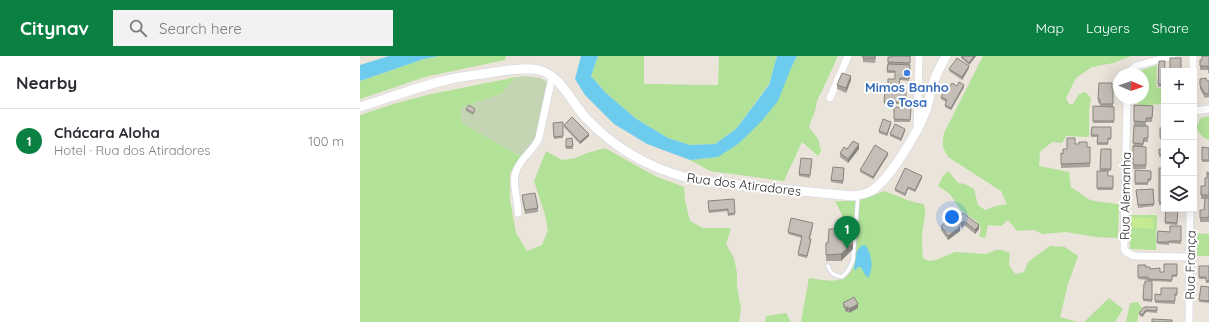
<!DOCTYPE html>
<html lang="en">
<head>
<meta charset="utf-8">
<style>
	:root { --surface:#fff; --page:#f2f2f3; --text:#2b2b33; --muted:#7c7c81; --line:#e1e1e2; --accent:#0b8043 }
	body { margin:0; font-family:Quicksand,sans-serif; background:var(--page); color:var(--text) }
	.controls { position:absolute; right:12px; top:12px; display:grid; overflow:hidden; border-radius:0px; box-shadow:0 4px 16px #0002 }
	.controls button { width:36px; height:36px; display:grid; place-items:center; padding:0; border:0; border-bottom:1px solid var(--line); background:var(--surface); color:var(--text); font:20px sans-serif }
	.compass { position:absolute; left:753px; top:12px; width:36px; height:36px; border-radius:50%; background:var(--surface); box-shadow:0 4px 16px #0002; rotate:92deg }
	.you { position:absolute; left:592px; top:161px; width:14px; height:14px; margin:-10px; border:3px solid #fff; border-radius:50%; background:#1a73e8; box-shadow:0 0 0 6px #1a73e833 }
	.badge { display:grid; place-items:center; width:26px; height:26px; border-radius:50%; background:var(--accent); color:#fff; font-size:13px; font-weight:700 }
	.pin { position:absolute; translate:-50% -33px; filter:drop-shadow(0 1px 2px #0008) }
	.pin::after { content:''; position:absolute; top:21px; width:14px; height:12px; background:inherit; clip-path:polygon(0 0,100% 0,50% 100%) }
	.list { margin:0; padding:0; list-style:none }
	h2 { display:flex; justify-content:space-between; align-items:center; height:52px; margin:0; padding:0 16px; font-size:17px }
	h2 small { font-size:13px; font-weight:400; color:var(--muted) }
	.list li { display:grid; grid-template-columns:26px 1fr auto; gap:12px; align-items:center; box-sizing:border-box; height:64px; padding:0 16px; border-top:1px solid var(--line) }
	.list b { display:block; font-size:15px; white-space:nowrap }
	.list p { margin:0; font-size:13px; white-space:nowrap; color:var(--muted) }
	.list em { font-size:13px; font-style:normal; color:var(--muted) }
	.icon { flex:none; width:22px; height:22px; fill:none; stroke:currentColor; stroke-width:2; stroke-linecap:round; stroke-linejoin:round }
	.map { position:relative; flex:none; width:849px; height:266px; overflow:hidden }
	header { display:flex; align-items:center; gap:24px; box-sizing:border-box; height:56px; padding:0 20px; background:var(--accent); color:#fff }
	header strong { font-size:19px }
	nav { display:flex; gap:22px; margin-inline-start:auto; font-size:14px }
	.search { width:280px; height:36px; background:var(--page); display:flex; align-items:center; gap:10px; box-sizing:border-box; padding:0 14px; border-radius:0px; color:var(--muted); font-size:15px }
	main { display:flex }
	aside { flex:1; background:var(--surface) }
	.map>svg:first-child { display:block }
	.green { fill:#b1e297 }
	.cemetery { fill:#c3d5b2 }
	.pitch { fill:#c5ea92 }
	.water { fill:#6dccee }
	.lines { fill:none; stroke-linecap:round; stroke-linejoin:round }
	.service-casing { stroke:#d0d3e2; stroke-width:5 }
	.minor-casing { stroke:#d0d3e2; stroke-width:8 }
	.tertiary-casing { stroke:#d0d3e2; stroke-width:10 }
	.service { stroke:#fff; stroke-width:3.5 }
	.minor { stroke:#fff; stroke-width:7 }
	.tertiary { stroke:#fff; stroke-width:9 }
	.wall { fill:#a9a39d }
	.shaded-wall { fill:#89857f }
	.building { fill:#c4beb6; stroke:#89857f }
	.shop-dot { fill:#3f7fe0; stroke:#fff; stroke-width:1.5 }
	.labels { text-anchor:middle; stroke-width:4; stroke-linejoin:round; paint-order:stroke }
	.shop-label { font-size:13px; font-weight:bold; fill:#366cbe; stroke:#fff }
	.street-label { font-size:13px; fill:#292929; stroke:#fff }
</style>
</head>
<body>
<header>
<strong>Citynav</strong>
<div class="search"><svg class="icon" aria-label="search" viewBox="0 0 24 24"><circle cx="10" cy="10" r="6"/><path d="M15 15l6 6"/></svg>Search here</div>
<nav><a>Map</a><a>Layers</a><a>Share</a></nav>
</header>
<main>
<aside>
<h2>Nearby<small></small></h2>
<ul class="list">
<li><span class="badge">1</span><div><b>Chácara Aloha</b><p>Hotel · Rua dos Atiradores</p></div><em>100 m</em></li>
</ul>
</aside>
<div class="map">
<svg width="849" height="266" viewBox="0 0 849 266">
	<rect width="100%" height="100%" fill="#ebe4db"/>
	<g class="green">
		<polygon points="79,0 146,0 145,4 88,16 65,21 0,43 0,25 64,3"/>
		<polygon points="238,0 284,0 284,28 358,29 359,0 417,0 409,28 376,73 355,88 330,89 308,82 275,62 246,37 231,20"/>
		<path d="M437 0H478L461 37C456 44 457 48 455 55 453 61 450 65 449 71L458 83 461 95 458 100 442 86 424 125 350 115 330 104 358 101 431 12Z"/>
		<path d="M623 0H771L753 7 732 11 716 22 706 42 709 48H713L719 38 725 36 731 42 729 55V81L706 80 702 87 692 86 680 96 679 110 709 116 711 131 730 144 741 146 759 148 758 182 736 181 706 176 683 178 674 174 657 175 648 164 641 170 628 169 625 182 619 180 621 172 615 164 601 155 590 138 578 130 583 120 588 115 598 127 605 128 614 133 618 149 625 154 636 150 647 148 641 135 588 101C582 91 582 88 584 77Z"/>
		<polygon points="797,9 796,29 798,32 804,32 804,47 786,50 779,49 774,44 774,42 783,42 783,18 774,18 779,15"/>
		<polygon points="156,21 141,38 101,52 102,67 162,101 150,117 150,144 156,177 167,195 182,189 188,174 185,159 174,125 186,95 202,104 216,102 227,97 245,92 295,120 324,131 325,145 330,165 343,172 371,172 366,188 374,202 377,217 377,231 381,252 379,266 0,266 0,59 30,49 67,39"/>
		<path d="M849 60V84C842 82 840 77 836 72L841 62Z"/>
		<path d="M524 135C537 139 551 147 564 148 567 158 563 168 562 178 562 186 562 194 563 202L568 205 576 204 595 196 626 198 636 194H642L650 197 649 209 655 218 664 216 668 206 690 190 705 191 718 200 708 228 700 261 718 266H441L449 222C457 223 470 226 478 224 497 220 495 199 496 184L493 181 475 145C494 146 507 143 524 135Z"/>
		<polygon points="770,159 797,159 796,194 770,193"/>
		<polygon points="836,177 849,178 849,200 835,200"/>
		<polygon points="749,242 763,253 755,266 724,266"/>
		<polygon points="778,246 782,252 779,256 777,266 766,266 770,247"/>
		<polygon points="426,257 431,266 405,266 406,260"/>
	</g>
	<polygon class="cemetery" points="166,20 180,22 187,26 174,86 162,101 102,67 101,52 141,38 156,21"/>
	<polygon class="pitch" points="772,161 794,162 794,173 772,172"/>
	<g class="water">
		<polygon points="29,0 79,0 64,3 0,25 0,9"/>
		<polygon points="221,0 238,0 231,20 246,37 275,62 308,82 330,89 355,88 376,73 409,29 417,0 437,0 431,12 418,45 401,66 378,88 358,101 330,104 287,88 254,68 225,39 215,23"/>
		<path d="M505 189C512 197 514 213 508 222L504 217 501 211H498L495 215 494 213 497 195 501 190Z"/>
	</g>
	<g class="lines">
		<defs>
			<path id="service" d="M468 210C470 217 474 220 482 221 488 217 490 211 493 204L498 140"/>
			<g id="minor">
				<polyline points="833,15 833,0"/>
				<polyline points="769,18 772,13 776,10 812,0"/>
				<polyline points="470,42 488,0"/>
				<polyline points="767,42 764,193 766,196 774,200 830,201"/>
				<polyline points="834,55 849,53"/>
				<polyline points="557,72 559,0"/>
				<path d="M158 157C158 144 151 124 157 113 162 101 174 94 179 82L192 21"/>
				<polyline points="829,266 830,153"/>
			</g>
			<path id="tertiary" d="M0 51C29 42 57 31 87 24 102 20 119 19 134 16 149 14 165 11 179 14 202 20 212 48 227 63 259 97 302 119 348 126L493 140C499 139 506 138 511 135 529 125 559 74 566 54 569 46 570 36 573 28 576 18 581 9 586 0"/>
		</defs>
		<use href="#service" class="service-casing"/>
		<use href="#minor" class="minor-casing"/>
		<use href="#tertiary" class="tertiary-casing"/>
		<use href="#service" class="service"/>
		<use href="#minor" class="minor"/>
		<use href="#tertiary" class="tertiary"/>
	</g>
	<g class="wall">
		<polygon points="503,0 516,0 515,7 503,6"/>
		<polygon points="550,0 549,25 540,24 539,32 528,31 528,23 535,23 535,17 527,17 528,1"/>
		<polygon points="601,0 616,0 609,9 601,2"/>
		<polygon points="849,0 849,17 848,17 848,14 840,14 840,4 842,4"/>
		<polygon points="799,5 804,15 804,31 798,31"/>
		<polygon points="609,12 602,24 589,15 589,13"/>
		<polygon points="840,23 847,25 849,25 849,41 845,42 840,33"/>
		<polygon points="491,24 486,37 477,33 477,29"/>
		<polygon points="597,30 604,31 591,54 585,51 585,49 586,46 581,43 581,41 589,32"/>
		<polygon points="525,33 546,34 546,48 524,48"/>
		<polygon points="752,33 753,33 753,51 754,51 754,67 733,67 733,50 740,50 740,47 738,47 738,43"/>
		<polygon points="774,49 793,50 792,66 786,66 786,70 788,70 788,86 784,86 783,91 786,91 786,113 773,113"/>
		<polygon points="534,51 551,52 550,66 534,66"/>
		<polygon points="106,53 115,55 113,59 106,55"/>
		<polygon points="203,66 203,82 194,83 193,67"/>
		<polygon points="531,68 527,80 519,77 519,75"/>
		<polygon points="204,69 229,80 220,88 204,71"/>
		<polygon points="732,71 751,71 751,84 748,84 748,89 737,89 738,81 731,81"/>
		<polygon points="800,72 804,72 804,84 800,83"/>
		<polygon points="545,75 541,85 530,80 530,78"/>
		<polygon points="212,82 213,93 206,93 206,83"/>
		<polygon points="715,88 727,91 730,91 730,111 701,112 701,97 703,98 707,93"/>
		<polygon points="842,91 849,92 849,106 842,106"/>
		<polygon points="487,93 499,93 488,107 480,101 480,97"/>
		<polygon points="741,93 751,93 751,115 740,115"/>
		<rect x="799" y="93" width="5" height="8"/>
		<polygon points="528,99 513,123 500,116 500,114"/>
		<polygon points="452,105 450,122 439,120 439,118"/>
		<polygon points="484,112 483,128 471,126 471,124"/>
		<rect x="799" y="112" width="5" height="37"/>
		<polygon points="775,114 791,115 791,125 788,125 788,129 775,129"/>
		<polygon points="737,115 748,120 753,120 753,134 737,134"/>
		<polygon points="849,117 849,166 840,166 840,154 844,154 845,143 841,143 841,130 845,130"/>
		<polygon points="562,122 555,136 548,133 545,140 535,135 535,133"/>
		<polygon points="793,133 794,150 778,152 776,134"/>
		<polygon points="162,139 178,152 178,156 165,158 162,143"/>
		<polygon points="374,143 375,159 368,160 368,155 349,157 348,145"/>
		<polygon points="806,153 818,153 817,169 805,168"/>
		<polygon points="603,157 619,173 615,178 604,169 602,172 598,168 600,175 588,184 581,174 581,170 597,168 597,164"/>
		<polygon points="453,169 450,183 451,185 447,202 438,200 442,182 428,178 428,176"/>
		<polygon points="821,170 821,188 809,187 809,189 797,188 798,175 810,176"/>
		<polygon points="485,180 493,193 481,205 466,205 466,187 468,187"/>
		<polygon points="817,208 817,221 812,221 812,226 792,225 792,246 783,245 784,228 785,228 788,225 788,224 778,223 778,209 790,213 800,216 804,216"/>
		<polygon points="839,210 849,210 849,227 846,227 846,223 839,223"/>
		<polygon points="841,230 849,231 849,247 839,246"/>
		<polygon points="817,232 817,240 815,240 815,248 795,247 795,238 801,239"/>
		<polygon points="483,247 498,252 489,257 488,255 486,256 483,251"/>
		<polygon points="784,251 797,251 797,257 786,256 782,261 779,259 779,257"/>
	</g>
	<g class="shaded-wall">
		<polygon points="614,0 616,0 609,9 609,7"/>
		<polygon points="609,10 609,12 602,24 602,21"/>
		<polygon points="491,20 491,24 486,37 486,32"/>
		<polygon points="604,29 604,31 591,54 591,52"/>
		<polygon points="531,66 531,68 527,80 527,78"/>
		<polygon points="545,73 545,75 541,85 541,83"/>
		<polygon points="229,78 229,80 220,88 220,86"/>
		<polygon points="499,88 499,93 488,107 488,103"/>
		<polygon points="528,97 528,99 513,123 513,121"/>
		<polygon points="562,120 562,122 555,136 555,134"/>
		<polygon points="548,131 548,133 545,140 545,138"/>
		<polygon points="604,165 604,169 602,172 602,167"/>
		<polygon points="619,169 619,173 615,178 615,174"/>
		<polygon points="600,171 600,175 588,184 588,180"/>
		<polygon points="493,187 493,193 481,205 481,198"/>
		<polygon points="498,248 498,252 489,257 489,253"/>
		<polygon points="488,251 488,255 486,256 486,252"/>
		<polygon points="786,254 786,256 782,261 782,259"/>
	</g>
	<g class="building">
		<rect x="503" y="0" width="12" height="2"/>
		<polygon points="532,0 550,0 550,7 528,6 528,1 532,1"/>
		<polygon points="601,0 614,0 609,7"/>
		<polygon points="842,0 849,0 849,13 848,13 848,10 840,10 840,4 842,4"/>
		<polygon points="597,2 609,10 602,21 589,13"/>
		<rect x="810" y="2" width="11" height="13"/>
		<polygon points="799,5 805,5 804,29 798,28"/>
		<polygon points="528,8 550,9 549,23 540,22 539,30 528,29 528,23 535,23 535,15 527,15"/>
		<polygon points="482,17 491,20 486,32 477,29"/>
		<polygon points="846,22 847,25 849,25 849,37 845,38 840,29 840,23"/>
		<polygon points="599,26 604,29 591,52 585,49 587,44 581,41 587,30 589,32 592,27 597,30"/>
		<polygon points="739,27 752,27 752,33 753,33 753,48 740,48 740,43 738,43"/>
		<polygon points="525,33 546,34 546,46 524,46"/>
		<polygon points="109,49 115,53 113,57 106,53"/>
		<polygon points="774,49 793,50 792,62 786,62 786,66 774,65"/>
		<polygon points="733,50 754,51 754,65 733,65"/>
		<polygon points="534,51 551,52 550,64 534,63"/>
		<polygon points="212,61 229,78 220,86 204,69"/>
		<polygon points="523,63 531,66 527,78 519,75"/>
		<polygon points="203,66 203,80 194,81 193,67"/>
		<polygon points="535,68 545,73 541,83 530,78"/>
		<polygon points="774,70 788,70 788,82 784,82 783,88 773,87"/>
		<polygon points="732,71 751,71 751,82 748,82 748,87 737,87 738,79 731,79"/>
		<rect x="800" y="72" width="4" height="9"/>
		<polygon points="212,82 213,90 206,91 206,83"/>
		<polygon points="707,82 715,82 715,88 719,88 719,86 727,86 727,91 730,91 730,107 701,108 701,97 703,98 703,93 707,93"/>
		<polygon points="493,85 499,88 488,103 480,97 484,91 487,93"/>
		<polygon points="515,89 528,97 513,121 500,114"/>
		<polygon points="773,90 786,91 786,109 773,109"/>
		<polygon points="842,91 849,92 849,104 842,104"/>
		<polygon points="741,93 751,93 751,113 740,113"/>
		<polygon points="799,93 804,93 804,99 799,98"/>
		<polygon points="441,102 452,103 450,119 439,118"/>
		<polygon points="473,111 484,112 483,125 471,124"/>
		<polygon points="545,112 562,120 555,134 548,131 545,138 535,133"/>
		<polygon points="799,112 804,112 804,147 799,146"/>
		<polygon points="775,114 791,115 791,123 788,123 788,127 775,127"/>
		<polygon points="737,115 748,115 748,120 753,120 753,132 737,132"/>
		<polygon points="847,116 849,117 849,139 841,139 841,130 845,130 845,122 847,122"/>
		<polygon points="793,133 794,148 778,149 776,134"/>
		<polygon points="175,137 178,152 165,154 162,139"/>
		<polygon points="845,142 849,142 849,161 840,162 840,154 844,154"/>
		<polygon points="374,143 375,157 368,158 368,153 349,155 348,145"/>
		<polygon points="806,153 818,153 817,167 805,166"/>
		<polygon points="603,157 619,169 615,174 604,165 602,167 597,164"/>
		<polygon points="592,161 600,171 588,180 581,170"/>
		<polygon points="431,162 453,167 449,183 451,183 447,200 438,198 442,180 428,176"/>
		<polygon points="476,169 485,169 485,180 493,187 481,198 466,199 466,187 468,187 469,173 475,173"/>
		<polygon points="810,170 821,170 821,185 809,185 809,186 797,186 798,175 810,176"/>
		<polygon points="804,208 817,208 817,219 812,219 812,224 788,223 788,221 778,221 778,209 786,209 785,211 790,211 790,213 800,212 800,216 804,216"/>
		<polygon points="839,210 849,210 849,225 846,225 846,221 839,221"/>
		<polygon points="785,225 792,225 792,244 783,243 784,228 785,228"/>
		<polygon points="841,230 849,231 849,245 839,244"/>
		<polygon points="801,232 817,232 817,238 815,238 815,245 795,245 795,238 801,239"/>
		<polygon points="494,241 498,248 489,253 488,251 486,252 483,247"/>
		<polygon points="784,251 797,251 797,255 786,254 782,259 779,257"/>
		<polygon points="792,263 812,264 812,266 792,266"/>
	</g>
	<circle class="shop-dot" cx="547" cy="17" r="4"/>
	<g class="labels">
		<g class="shop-label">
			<text x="547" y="36">Mimos Banho<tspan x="547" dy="15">e Tosa</tspan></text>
		</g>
		<g class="street-label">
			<text transform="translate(384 128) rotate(7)" y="5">Rua dos Atiradores</text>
			<text transform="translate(765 140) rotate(-89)" y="5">Rua Alemanha</text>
			<text transform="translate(830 209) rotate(-89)" y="5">Rua França</text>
		</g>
	</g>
</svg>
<div class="controls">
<button>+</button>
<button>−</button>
<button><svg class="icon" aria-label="locate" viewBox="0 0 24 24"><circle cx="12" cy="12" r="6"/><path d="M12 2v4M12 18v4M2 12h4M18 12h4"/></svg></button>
<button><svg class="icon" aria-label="layers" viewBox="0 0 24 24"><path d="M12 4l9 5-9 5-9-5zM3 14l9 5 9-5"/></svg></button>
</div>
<svg class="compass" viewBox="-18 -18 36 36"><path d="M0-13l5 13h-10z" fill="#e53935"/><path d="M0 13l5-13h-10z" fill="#7c7c81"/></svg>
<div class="you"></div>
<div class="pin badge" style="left:487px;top:193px">1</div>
</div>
</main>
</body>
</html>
